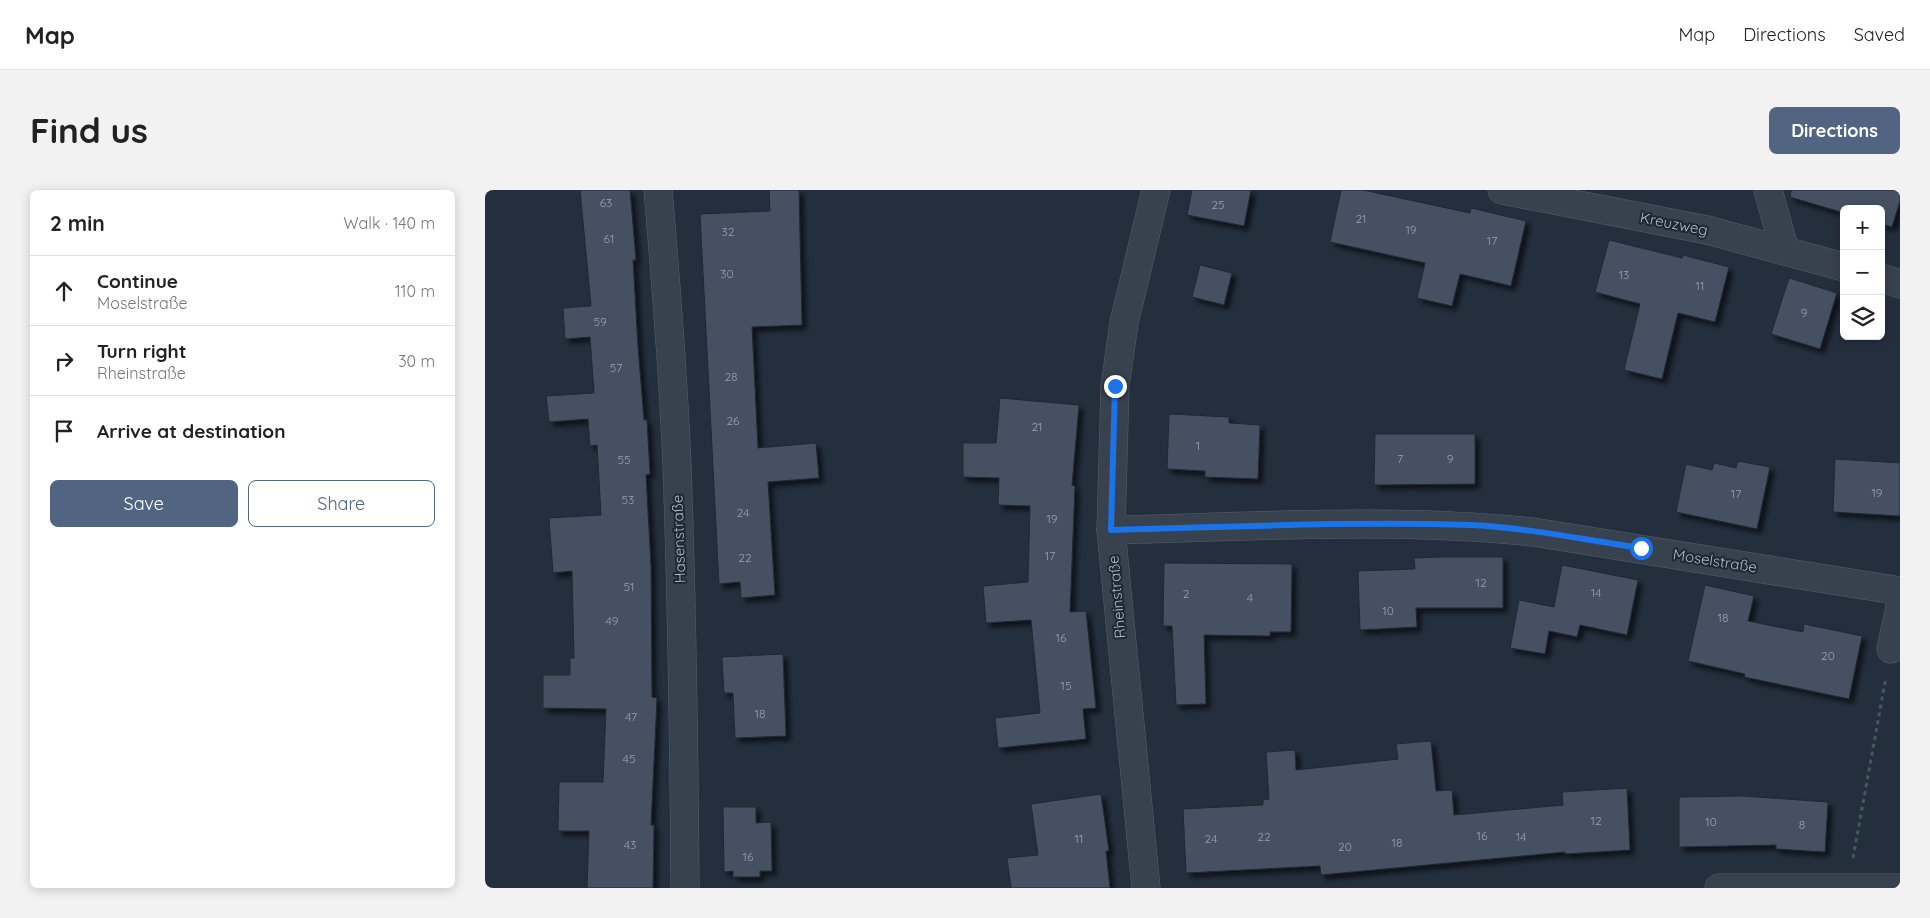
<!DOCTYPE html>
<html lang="en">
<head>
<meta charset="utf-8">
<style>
	:root { --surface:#fff; --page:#f2f2f2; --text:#222; --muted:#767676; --line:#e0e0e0; --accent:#516482 }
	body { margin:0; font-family:Quicksand,sans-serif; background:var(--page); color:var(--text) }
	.controls { position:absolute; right:15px; top:15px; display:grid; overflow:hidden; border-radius:8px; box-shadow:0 2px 12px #0003 }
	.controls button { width:45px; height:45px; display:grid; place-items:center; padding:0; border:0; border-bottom:1px solid var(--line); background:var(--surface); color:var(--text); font:25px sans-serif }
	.stop { position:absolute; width:15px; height:15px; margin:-11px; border:4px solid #1a73e8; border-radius:50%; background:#fff }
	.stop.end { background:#1a73e8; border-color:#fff; box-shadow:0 1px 5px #0008 }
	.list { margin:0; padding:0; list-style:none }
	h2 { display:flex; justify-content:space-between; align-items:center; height:65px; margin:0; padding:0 20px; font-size:21px }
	h2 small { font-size:16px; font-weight:400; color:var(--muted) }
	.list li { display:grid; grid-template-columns:32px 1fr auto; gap:15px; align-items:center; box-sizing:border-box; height:70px; padding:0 20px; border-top:1px solid var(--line) }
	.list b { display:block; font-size:19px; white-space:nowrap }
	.list p { margin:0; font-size:16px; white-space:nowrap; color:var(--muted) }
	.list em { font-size:16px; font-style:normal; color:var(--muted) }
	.actions { display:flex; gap:10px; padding:15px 20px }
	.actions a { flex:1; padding:11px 0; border:1px solid var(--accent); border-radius:8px; text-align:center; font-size:18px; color:var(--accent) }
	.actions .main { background:var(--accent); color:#fff }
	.icon { flex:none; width:28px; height:28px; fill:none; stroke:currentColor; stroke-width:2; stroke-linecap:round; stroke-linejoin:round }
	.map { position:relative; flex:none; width:1415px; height:698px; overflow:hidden; border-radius:8px }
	header { display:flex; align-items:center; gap:30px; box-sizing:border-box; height:70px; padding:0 25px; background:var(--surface); border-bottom:1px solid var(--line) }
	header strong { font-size:24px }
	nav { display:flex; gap:28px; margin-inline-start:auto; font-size:18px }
	.intro { display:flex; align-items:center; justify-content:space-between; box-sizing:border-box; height:120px; padding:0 30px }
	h1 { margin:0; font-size:35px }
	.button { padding:12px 22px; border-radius:8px; background:var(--accent); color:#fff; font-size:18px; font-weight:700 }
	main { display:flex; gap:30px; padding:0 30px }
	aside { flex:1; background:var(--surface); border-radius:8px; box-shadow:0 2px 12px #0003 }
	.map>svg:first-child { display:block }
	.building { fill:#455162; stroke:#1f2835; filter:url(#shadow) }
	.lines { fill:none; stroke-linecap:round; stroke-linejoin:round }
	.minor-casing { stroke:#565f6c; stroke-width:29 }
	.path { stroke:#44595c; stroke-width:3; stroke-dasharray:4 4; stroke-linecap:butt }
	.minor { stroke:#38414e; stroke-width:28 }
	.route { stroke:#1a73e8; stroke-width:6 }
	.labels { text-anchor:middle; stroke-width:4; stroke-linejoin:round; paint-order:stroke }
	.number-label { font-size:12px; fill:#98a1af }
	.street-label { font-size:15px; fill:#b4bcc9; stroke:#1d2633 }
</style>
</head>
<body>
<header>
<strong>Map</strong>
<nav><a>Map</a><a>Directions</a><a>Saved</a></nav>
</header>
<div class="intro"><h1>Find us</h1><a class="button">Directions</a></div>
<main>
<aside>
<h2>2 min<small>Walk · 140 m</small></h2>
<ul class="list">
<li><svg class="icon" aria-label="ahead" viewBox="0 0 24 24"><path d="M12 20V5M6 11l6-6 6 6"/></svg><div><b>Continue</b><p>Moselstraße</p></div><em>110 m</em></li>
<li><svg class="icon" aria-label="right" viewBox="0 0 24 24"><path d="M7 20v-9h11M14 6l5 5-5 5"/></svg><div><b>Turn right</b><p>Rheinstraße</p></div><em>30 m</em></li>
<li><svg class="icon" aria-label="arrive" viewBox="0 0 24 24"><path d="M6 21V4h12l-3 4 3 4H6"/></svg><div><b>Arrive at destination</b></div></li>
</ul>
<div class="actions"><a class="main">Save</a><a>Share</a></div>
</aside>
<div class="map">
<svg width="1415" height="698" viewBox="0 0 1415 698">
	<defs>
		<filter id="shadow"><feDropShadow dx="4.5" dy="4.5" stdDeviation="2.5" flood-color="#0009"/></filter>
	</defs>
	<rect width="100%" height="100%" fill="#242f3e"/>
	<g class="building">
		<polygon points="95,0 145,0 151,70 148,70 153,157 159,230 162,230 165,284 161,285 166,376 167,507 172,508 166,635 169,635 168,698 102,698 104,641 73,641 74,592 118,592 121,519 58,518 58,485 85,485 85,468 89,468 87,381 68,383 64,328 116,325 112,255 105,256 103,229 64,232 61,206 109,203 105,147 80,149 78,118 106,116"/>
		<polygon points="284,0 314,0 317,135 267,137 273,258 331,253 334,288 283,292 290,405 256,408 255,392 234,394 215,24 285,21"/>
		<polygon points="707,0 766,0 759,36 702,25"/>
		<polygon points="856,0 878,0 985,23 986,18 1041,31 1026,96 975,84 967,116 932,108 940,73 845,52"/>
		<polygon points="1306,0 1415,0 1415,11 1407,37 1396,34 1396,19 1359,19 1359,23 1305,7"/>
		<polygon points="1124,50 1197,68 1198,65 1244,77 1230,132 1193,123 1177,189 1139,180 1155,114 1110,102"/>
		<polygon points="715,75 747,83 739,115 707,107"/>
		<polygon points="1304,88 1352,103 1335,159 1286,144"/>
		<polygon points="515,208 594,215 587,295 590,296 585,422 601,421 611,518 598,519 601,549 513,558 510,528 555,523 546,430 501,433 498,396 543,392 545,316 513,315 514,288 478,287 478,253 511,253"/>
		<polygon points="684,224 744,227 744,233 775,235 773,289 720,287 720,281 682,279"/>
		<polygon points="890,244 990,244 990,294 889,295"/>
		<polygon points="1350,269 1415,273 1415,326 1348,322"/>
		<polygon points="1253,271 1285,277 1272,339 1191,322 1201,274 1227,280 1229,273 1251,278"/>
		<polygon points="957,367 1018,367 1018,418 931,418 932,437 875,440 873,381 930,379 929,368"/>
		<polygon points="679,373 807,374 806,442 785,442 785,446 719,445 721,514 691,515 687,436 678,436"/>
		<polygon points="1077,375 1153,390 1142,445 1095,435 1092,447 1064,441 1060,464 1025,458 1034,410 1069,417"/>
		<polygon points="1220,395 1269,406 1263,431 1318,442 1319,434 1377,446 1364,509 1259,487 1260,484 1203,471"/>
		<polygon points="298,464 301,546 250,548 248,503 239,503 237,467"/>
		<polygon points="946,551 951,601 967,600 969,625 1078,615 1077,602 1142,598 1145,660 1080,664 1080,662 836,685 835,676 701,683 698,619 778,615 778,610 784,609 781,562 810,560 811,580 913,569 911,554"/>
		<polygon points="616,604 624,661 621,661 625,698 526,698 522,668 553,665 546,614"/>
		<polygon points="1258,606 1343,612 1340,662 1291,659 1291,655 1194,657 1194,607"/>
		<polygon points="238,617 271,617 271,633 286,632 287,681 275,681 275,687 248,687 248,681 239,682"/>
	</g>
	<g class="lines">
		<defs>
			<g id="minor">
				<path d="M173 0C181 92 188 183 192 275 197 416 199 557 200 698"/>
				<polyline points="1017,0 1222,40 1359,77"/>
				<polyline points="1283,0 1300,61"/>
				<polyline points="1396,88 1415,94"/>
				<path d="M626 340C766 337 908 327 1048 342L1415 401"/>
				<polyline points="1406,459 1415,417"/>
				<polyline points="661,698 626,340 630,196 639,133 671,0"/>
				<polyline points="1234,698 1415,698"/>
			</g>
		</defs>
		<use href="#minor" class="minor-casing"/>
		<polyline class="path" points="1368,668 1401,487"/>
		<use href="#minor" class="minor"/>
	</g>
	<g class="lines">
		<path class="route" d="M630 196 626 340C746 337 867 331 987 335 1044 338 1100 350 1156 358"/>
	</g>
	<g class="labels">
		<g class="number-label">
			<text x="121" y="17">63</text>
			<text x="733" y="19">25</text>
			<text x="876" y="33">21</text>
			<text x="926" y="44">19</text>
			<text x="243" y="46">32</text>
			<text x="124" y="53">61</text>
			<text x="1007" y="55">17</text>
			<text x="242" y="88">30</text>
			<text x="1139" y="89">13</text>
			<text x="1215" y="100">11</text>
			<text x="1319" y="127">9</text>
			<text x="115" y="136">59</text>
			<text x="131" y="182">57</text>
			<text x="246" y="191">28</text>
			<text x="248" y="235">26</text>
			<text x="552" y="241">21</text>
			<text x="713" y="260">1</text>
			<text x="915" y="273">7</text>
			<text x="965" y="273">9</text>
			<text x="139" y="274">55</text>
			<text x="1392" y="307">19</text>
			<text x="1251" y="308">17</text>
			<text x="143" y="314">53</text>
			<text x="258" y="327">24</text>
			<text x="567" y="333">19</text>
			<text x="565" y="370">17</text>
			<text x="260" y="372">22</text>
			<text x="996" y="397">12</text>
			<text x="144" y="401">51</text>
			<text x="1111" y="407">14</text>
			<text x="701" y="408">2</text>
			<text x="765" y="412">4</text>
			<text x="903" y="425">10</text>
			<text x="1238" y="432">18</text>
			<text x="127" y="435">49</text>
			<text x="576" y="452">16</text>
			<text x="1343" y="470">20</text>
			<text x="581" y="500">15</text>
			<text x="275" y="528">18</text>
			<text x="146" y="531">47</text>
			<text x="144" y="573">45</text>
			<text x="1111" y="635">12</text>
			<text x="1226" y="636">10</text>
			<text x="1317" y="639">8</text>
			<text x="997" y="650">16</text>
			<text x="779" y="651">22</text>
			<text x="1036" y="651">14</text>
			<text x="594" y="653">11</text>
			<text x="726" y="653">24</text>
			<text x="912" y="657">18</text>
			<text x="145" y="659">43</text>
			<text x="860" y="661">20</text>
			<text x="263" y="671">16</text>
		</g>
		<g class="street-label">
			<text transform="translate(1189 34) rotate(11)" y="5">Kreuzweg</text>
			<text transform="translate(194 349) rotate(-92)" y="5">Hasenstraße</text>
			<text transform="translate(1230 371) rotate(9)" y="5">Moselstraße</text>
			<text transform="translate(632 407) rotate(-95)" y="5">Rheinstraße</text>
		</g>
	</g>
</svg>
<div class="controls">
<button>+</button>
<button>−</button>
<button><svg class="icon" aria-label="layers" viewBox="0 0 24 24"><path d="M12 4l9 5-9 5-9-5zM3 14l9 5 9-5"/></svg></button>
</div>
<div class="stop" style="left:1156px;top:358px"></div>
<div class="stop end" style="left:630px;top:196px"></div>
</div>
</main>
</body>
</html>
